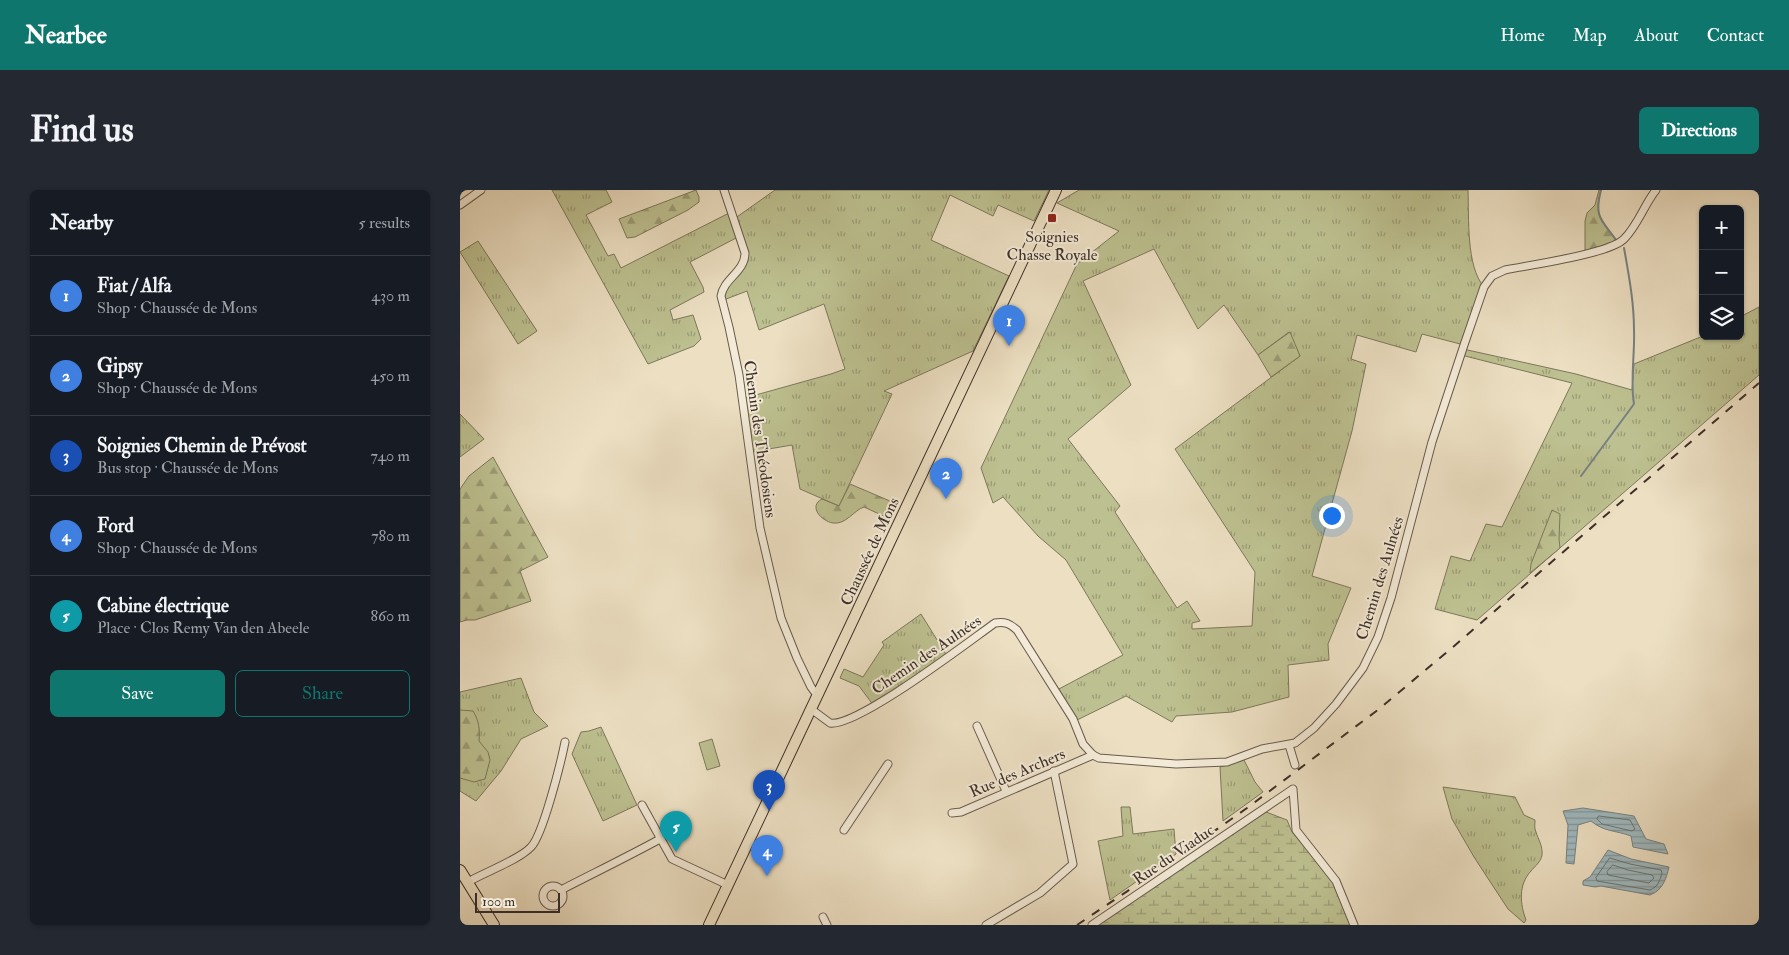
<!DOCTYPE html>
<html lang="en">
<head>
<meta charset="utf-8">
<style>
	:root { --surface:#171b24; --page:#242831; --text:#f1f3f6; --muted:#9ea1a6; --line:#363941; --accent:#0f766e }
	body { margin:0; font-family:"IM FELL Double Pica",serif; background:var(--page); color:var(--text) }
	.controls { position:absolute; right:15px; top:15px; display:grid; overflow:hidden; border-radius:8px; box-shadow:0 1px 4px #0004 }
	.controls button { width:45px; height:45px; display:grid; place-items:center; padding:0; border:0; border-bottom:1px solid var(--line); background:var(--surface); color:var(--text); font:25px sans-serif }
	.scale { position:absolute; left:15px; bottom:12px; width:85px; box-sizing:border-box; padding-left:5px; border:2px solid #3d2f27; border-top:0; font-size:14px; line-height:18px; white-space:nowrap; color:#3d2f27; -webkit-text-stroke:4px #f3ead7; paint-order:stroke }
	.you { position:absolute; left:871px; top:325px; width:18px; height:18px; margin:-12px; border:4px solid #fff; border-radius:50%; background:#1a73e8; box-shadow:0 0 0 8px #1a73e833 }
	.badge { display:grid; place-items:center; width:32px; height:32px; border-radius:50%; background:var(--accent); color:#fff; font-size:16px; font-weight:700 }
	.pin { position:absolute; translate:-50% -41px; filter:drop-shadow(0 1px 2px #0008) }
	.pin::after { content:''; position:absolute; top:26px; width:18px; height:15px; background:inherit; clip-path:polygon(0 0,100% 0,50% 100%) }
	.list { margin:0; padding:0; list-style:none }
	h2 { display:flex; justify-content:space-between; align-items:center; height:65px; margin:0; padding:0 20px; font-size:21px }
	h2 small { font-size:16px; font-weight:400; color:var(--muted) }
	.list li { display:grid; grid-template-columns:32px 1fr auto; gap:15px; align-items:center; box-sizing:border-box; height:80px; padding:0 20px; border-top:1px solid var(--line) }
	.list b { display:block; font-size:19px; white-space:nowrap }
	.list p { margin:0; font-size:16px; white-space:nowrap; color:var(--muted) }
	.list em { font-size:16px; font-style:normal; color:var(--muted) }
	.actions { display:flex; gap:10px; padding:15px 20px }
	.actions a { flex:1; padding:11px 0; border:1px solid var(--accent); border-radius:8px; text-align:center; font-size:18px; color:var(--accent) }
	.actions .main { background:var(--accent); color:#fff }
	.icon { flex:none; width:28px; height:28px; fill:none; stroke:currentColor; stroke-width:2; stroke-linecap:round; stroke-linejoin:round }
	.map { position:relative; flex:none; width:1299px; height:735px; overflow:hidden; border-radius:8px }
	header { display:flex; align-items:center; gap:30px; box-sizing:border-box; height:70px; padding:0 25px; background:var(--accent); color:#fff }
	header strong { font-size:24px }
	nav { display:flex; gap:28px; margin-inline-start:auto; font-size:18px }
	.intro { display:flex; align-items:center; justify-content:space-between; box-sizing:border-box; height:120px; padding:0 30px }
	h1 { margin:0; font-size:35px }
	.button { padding:12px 22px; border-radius:8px; background:var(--accent); color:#fff; font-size:18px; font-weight:700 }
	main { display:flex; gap:30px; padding:0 30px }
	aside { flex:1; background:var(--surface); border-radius:8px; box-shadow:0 1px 4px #0004 }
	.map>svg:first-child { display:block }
	.grass { fill:url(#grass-tufts); stroke:#7d785c; fill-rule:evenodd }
	.forest { fill:url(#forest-firs); stroke:#7d785c }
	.wetland { fill:url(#wetland-marsh); stroke:#7d785c }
	.garden { fill:#bdc090; stroke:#7d785c }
	.water { fill:url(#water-rules); stroke:#788282 }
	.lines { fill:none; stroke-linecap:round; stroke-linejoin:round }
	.shore { stroke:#6e7473; stroke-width:1 }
	.stream { stroke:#788282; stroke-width:2 }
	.street-casing { stroke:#695b4e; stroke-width:9 }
	.primary-casing { stroke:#3d2f27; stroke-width:12 }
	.street { stroke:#f3ead7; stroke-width:7 }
	.primary { stroke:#ecdfc2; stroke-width:10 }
	.rail { stroke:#3d2f27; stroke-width:2; stroke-dasharray:9 9; stroke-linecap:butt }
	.poi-dot { fill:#8f2418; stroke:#f3ead7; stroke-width:2 }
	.labels { text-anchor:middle; stroke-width:4; stroke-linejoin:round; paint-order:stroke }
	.poi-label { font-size:16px; fill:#3d2f27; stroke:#f3ead7 }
	.street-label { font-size:16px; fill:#3d2f27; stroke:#f3ead7 }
</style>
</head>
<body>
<header>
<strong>Nearbee</strong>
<nav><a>Home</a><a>Map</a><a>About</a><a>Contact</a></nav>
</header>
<div class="intro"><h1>Find us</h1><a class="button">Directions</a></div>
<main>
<aside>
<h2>Nearby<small>5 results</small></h2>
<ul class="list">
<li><span class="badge" style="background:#3f7fe0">1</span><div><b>Fiat / Alfa</b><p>Shop · Chaussée de Mons</p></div><em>430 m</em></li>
<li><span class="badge" style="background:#3f7fe0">2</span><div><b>Gipsy</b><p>Shop · Chaussée de Mons</p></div><em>450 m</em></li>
<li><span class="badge" style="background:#1a4fb4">3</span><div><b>Soignies Chemin de Prévost</b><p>Bus stop · Chaussée de Mons</p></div><em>740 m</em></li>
<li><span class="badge" style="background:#3f7fe0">4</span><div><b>Ford</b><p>Shop · Chaussée de Mons</p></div><em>780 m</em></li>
<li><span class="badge" style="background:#0f9aa8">5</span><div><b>Cabine électrique</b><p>Place · Clos Remy Van den Abeele</p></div><em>860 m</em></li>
</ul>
<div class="actions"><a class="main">Save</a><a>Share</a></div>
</aside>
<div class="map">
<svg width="1299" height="735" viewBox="0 0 1299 735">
	<defs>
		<pattern id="grass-tufts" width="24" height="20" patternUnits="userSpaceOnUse" patternTransform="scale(1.25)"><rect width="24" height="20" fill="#bdc090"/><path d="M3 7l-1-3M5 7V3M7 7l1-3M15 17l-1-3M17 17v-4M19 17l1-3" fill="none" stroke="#9b9c76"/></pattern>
		<pattern id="forest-firs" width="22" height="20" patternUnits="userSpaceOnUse" patternTransform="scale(1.25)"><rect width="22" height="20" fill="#bdc090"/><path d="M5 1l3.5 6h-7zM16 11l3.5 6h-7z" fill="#9b9c76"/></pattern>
		<pattern id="wetland-marsh" width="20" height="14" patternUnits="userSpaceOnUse" patternTransform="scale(1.25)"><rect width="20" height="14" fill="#bdc090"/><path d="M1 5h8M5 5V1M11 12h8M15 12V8" fill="none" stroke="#9b9c76"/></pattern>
		<pattern id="water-rules" width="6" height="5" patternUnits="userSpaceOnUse" patternTransform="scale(1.25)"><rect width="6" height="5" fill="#9fb9bf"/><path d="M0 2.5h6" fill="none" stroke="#83979b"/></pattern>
	</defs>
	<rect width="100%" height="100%" fill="#ecdfc2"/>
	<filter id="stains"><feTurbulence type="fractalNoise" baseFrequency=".004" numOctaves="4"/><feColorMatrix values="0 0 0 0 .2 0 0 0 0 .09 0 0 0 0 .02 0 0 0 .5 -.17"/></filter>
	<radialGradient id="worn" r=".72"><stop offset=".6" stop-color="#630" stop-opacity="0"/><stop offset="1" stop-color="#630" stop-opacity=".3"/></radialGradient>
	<g class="grass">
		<polygon points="92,0 146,0 152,12 126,25 148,66 154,64 161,78 271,22 274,29 315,0 589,0 574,31 538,15 533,26 490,5 471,50 549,86 513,161 424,201 432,204 379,316 340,299 332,255 291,262 285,208 371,184 385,179 364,114 299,140 287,101 261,111 261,106 284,73 280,46 230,72 243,97 244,102 210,120 213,130 233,125 241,149 234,156 188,174"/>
		<path d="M619 0H1008C1009 28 1006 76 1024 97L1004 155 962 144 956 162 897 145 891 169 906 174 892 241 852 386 891 398 868 454 869 470 828 475 829 507 772 522 716 526 712 532 666 506 617 530 597 500 663 465 606 370 578 346 543 307 533 313 521 278 617 74 659 41 597 13ZM694 59 738 139 764 115 798 165 829 142 840 166 715 259 795 382 792 436 732 439V433L740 431 727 411 717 418 655 322 660 316 608 249 671 195 623 91Z"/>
		<polygon points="18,51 77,141 58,154 0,62"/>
		<polygon points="1299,117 1299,185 1017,430 975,419 991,366 1010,371 1026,334 1042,337 1112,193 1001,165 1003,159 1116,184 1172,200 1174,174 1243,146 1280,146 1280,127"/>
		<polygon points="0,224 24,249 0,267"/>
		<polygon points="461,424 487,466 414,516 399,496 380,488 384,479 403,487 424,455 422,452"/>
		<polygon points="61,488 74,522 88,536 61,549 41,581 16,611 0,601 0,502"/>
		<polygon points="141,537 177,615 143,631 112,564 121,542 129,541"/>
		<polygon points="784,570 795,592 803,602 763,631 760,577"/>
		<path d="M983 597 1055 607 1064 625 1075 630C1075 634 1074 638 1076 642 1078 649 1083 656 1082 665 1081 672 1075 676 1071 681 1058 695 1060 714 1066 730L1064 733 1048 719 1014 667 992 629Z"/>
		<polygon points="661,617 670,617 673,644 714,639 716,664 650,710 638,651 663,646"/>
	</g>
	<g class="forest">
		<polygon points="236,0 239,7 239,12 228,20 175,47 167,48 159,29"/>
		<path d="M1139 0H1141C1133 29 1143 32 1159 53L1125 64V31L1127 23 1135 15Z"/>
		<polygon points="830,142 840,166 811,187 798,165"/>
		<polygon points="33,267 88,367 60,381 71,411 15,430 7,430 0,432 0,299 9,286"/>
		<path d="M390 294 437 314 430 329 404 317C394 320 386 335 373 333 361 331 348 316 362 309L379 316Z"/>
		<polygon points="1092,320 1100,324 1099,349 1100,358 1070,383 1071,374"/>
		<path d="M0 520 13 521C19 531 20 539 19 551L28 562 30 570 25 589 14 592 0 588Z"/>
	</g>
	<polygon class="wetland" points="806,622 827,630 832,642 874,692 892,735 633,735"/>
	<polygon class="garden" points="252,549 260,576 247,580 239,553"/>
	<g class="water">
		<path d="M1123 618 1174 626 1186 649 1204 654 1208 664 1173 657 1171 646C1155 640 1144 642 1131 631L1118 635 1114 674 1106 673 1108 635 1103 621Z"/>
		<path d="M1148 660 1171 669 1209 677C1206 689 1203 700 1190 705L1141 696 1135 697 1123 695V691L1130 687Z"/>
	</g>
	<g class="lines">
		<g class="shore">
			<polygon points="1139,626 1170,630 1175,639 1172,641 1142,634 1137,629"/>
			<path d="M1150 668 1170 674 1201 680 1202 683C1200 690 1198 697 1190 700L1137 691 1136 688Z"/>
			<polygon points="1153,675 1168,680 1192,685 1194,688 1189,693 1148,685 1147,682"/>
		</g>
		<g class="stream">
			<path d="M1141 0C1134 27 1141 29 1156 50"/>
			<path d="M1121 286 1174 214C1170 191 1175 164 1174 140 1174 112 1169 86 1164 58"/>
		</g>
		<defs>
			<g id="street">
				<path d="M264 0 285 63C285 82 264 88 261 106L269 137 279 185 300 338 321 428 337 468 351 497 357 505"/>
				<polyline points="0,15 21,0"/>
				<path d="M351 519 370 533C396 538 508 452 535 433 545 431 550 434 557 440L613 529 623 554 633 565 639 568 716 574 767 572 802 559 835 553 854 538 876 514 903 478 918 447 931 408 972 252 1004 155 1024 97 1032 86 1045 80C1070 75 1149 64 1164 49 1178 35 1184 15 1196 0"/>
				<polyline points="517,536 546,601"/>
				<polyline points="829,555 835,575"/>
				<polyline points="182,615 212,669 268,695"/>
				<polyline points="492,623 501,622 633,565"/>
				<polyline points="384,640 428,574"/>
				<path d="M8 692C25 682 59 670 71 657 83 645 101 572 105 552"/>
				<circle cx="93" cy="706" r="10"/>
				<path d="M101 700C134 683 167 667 200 649"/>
				<polyline points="363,727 367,735"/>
				<polyline points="526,735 580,703 613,674 594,581"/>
				<polyline points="632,735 833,599 836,640 876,691 894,735"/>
			</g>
			<g id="primary">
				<polyline points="0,680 34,735"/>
				<polyline points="249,735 596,0"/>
			</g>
		</defs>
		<use href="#street" class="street-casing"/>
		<use href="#primary" class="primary-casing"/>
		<use href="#street" class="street"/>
		<use href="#primary" class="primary"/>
		<polyline class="rail" points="617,735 712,671 787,618 919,519 993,457 1299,193"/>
	</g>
	<rect class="poi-dot" x="587" y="23" width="10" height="10" rx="2.5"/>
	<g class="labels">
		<g class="poi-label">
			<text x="592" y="52">Soignies<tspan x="592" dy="18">Chasse Royale</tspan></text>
		</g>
		<g class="street-label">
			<text transform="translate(301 249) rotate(82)" y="6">Chemin des Théodosiens</text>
			<text transform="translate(409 361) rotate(-65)" y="6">Chaussée de Mons</text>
			<text transform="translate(919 388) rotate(-73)" y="6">Chemin des Aulnées</text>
			<text transform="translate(466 464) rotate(-34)" y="6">Chemin des Aulnées</text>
			<text transform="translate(557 582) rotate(-23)" y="6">Rue des Archers</text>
			<text transform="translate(713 664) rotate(-34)" y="6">Rue du Viaduc</text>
		</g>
	</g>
	<rect width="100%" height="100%" filter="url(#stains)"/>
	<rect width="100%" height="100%" fill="url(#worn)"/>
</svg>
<div class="controls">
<button>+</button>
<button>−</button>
<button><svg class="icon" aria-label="layers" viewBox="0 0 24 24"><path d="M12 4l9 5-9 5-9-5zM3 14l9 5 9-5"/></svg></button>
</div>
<div class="scale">100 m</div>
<div class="you"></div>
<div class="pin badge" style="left:549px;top:156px;background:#3f7fe0">1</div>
<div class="pin badge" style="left:486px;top:309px;background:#3f7fe0">2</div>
<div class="pin badge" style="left:309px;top:621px;background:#1a4fb4">3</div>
<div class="pin badge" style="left:307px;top:686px;background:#3f7fe0">4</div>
<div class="pin badge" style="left:216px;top:662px;background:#0f9aa8">5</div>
</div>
</main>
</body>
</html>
